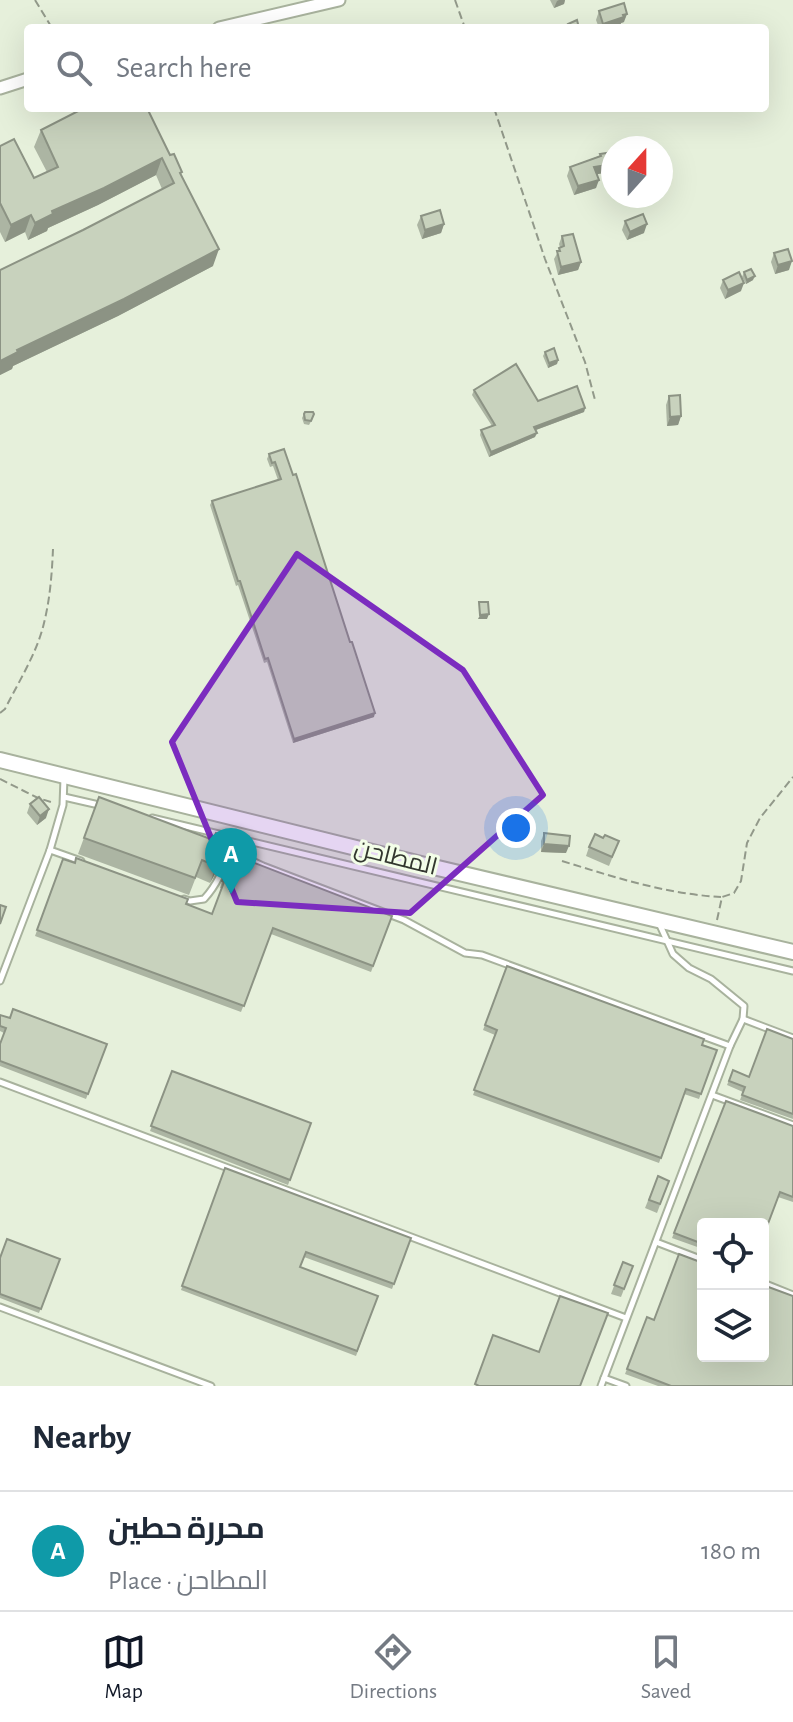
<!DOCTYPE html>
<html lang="en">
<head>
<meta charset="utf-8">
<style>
	:root { --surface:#fff; --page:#f6f6f7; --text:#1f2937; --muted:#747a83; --line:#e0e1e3; --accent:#111827 }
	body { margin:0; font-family:"Alegreya Sans",Cairo,sans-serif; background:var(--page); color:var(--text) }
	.controls { position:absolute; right:24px; bottom:24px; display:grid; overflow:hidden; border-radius:8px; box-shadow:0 8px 32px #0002 }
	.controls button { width:72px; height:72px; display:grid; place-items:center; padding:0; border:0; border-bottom:2px solid var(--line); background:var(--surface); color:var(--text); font:40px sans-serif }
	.compass { position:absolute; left:601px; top:136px; width:72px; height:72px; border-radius:50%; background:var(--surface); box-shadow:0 8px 32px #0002; rotate:21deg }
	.you { position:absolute; left:516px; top:828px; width:28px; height:28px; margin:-20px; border:6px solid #fff; border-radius:50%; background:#1a73e8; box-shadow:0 0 0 12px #1a73e833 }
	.badge { display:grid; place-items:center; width:52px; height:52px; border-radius:50%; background:var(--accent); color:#fff; font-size:26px; font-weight:700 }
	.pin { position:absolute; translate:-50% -66px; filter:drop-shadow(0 2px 4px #0008) }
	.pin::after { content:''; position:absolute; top:42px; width:28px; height:24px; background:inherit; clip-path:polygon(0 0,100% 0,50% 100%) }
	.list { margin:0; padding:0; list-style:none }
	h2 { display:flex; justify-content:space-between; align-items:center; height:104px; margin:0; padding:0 32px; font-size:34px }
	h2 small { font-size:26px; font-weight:400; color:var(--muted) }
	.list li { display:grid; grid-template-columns:52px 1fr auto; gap:24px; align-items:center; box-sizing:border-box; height:120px; padding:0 32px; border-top:2px solid var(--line) }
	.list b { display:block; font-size:30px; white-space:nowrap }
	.list p { margin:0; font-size:26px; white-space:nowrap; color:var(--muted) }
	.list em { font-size:26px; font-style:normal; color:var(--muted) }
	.icon { flex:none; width:44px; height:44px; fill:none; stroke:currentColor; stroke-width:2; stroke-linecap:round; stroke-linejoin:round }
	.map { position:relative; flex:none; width:793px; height:1386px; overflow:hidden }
	.search { position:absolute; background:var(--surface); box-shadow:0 8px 32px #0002; left:24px; right:24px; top:24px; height:88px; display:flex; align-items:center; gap:20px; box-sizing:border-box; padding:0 28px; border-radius:8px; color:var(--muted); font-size:30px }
	.sheet { height:224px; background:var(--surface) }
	nav { display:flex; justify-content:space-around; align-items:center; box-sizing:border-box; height:112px; border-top:2px solid var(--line); background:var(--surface); font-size:22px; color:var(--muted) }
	nav a { display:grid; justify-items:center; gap:4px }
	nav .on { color:var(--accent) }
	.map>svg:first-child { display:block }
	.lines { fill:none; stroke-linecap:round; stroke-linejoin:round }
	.service-casing { stroke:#a8b29d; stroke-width:9 }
	.tertiary-casing { stroke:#a8b29d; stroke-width:15 }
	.secondary-casing { stroke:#a8b29d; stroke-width:18 }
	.path { stroke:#92998a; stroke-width:2; stroke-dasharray:8 4; stroke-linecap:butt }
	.service { stroke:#fff; stroke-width:5 }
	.tertiary { stroke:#fff; stroke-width:11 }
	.secondary { stroke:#fff; stroke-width:14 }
	.wall { fill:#acb5a3 }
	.shaded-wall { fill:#8c9384 }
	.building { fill:#c8d2bd; stroke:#8c9384; stroke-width:2 }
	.marked { fill:#7b2cbf; fill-opacity:0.2; stroke:#7b2cbf; stroke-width:6; stroke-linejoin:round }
	.labels { text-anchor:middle; stroke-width:6; stroke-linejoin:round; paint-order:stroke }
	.street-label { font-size:24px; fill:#33372f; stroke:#f3fee8 }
</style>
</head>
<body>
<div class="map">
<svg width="793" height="1386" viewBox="0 0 793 1386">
	<rect width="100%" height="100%" fill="#e6f0db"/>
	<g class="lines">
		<defs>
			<g id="service">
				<polyline points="64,797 99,805"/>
				<polyline points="152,818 793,971"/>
				<polyline points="226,837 231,848 238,854 263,866 404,920 465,953 482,955 730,1046"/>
				<polyline points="50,850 81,861"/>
				<path d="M184 899 190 901 204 899C218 884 224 867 231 848"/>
				<polyline points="0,981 50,850 63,805 64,778"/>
				<polyline points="743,1019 793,1038"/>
				<polyline points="0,1082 626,1318"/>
				<polyline points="712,1095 793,1125"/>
				<polyline points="656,1242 703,1260"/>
				<polyline points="763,1283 793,1295"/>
				<polyline points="0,1307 211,1386"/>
				<polyline points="604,1378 626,1386"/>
				<polyline points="601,1386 730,1046 743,1019 744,1006 711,979 689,968 673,954 659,923"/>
			</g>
			<g id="tertiary">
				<polyline points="219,28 339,0"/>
				<polyline points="0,88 28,79"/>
			</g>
			<polyline id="secondary" points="0,760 425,865 793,952"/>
		</defs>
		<use href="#service" class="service-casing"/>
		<use href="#tertiary" class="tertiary-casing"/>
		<use href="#secondary" class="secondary-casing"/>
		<g class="path">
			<polyline points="35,0 52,28"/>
			<polyline points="455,0 465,28"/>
			<polyline points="494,108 545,259 585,362 595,400"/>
			<path d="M0 713 5 709C19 681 37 653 44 623 50 599 52 573 53 549"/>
			<polyline points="0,779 38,798 54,803"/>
			<path d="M562 861C614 877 666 894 721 897"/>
			<polyline points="717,920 722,897 734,893 741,881 747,843 760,818 793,777"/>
		</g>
		<use href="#service" class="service"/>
		<use href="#tertiary" class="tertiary"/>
		<use href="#secondary" class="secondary"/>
	</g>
	<g class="wall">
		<polygon points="550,0 565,0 564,4 554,8"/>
		<polygon points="599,11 624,22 621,23 620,26 614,28 599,28 596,20"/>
		<polygon points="41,130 170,155 181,176 213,266 118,316 13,366 12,369 0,375 0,270 83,230 162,189 156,175 98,205 48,228 47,231 28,240 25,232 5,242 0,232 0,146 34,178 47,172 34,147"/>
		<polygon points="600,154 596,188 574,195 567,176 570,167 599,156"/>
		<polygon points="421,216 444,224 441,233 422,239 417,225"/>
		<polygon points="625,221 644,233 627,240 622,230"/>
		<polygon points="562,236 581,262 578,270 558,275 554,259 560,248 559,244"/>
		<polygon points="774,253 789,270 775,274 771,262"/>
		<polygon points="744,272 753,280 746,284 742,277"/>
		<polygon points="723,280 741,291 725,299 720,288"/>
		<polygon points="545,352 558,360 557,364 548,368 543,356"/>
		<polygon points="474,390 538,401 585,408 584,412 536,430 535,437 489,457 480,435 481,430 492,426 472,395"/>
		<polygon points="669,396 681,416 678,425 667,426 666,405"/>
		<polygon points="305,412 313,418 309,425 304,424 302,418"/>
		<polygon points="284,449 374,717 293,743 267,662 264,663 238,585 236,586 210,505 212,501 278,480 273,466 270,467 267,459 269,454"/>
		<polygon points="99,797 220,854 216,872 210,883 196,877 189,895 78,854"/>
		<polygon points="30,804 46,818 37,825 27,813"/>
		<polygon points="544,833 566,853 541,852 541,841"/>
		<polygon points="603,838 619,841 609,866 586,856 589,847"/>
		<polygon points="63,859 212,914 222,888 220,888 222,881 241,876 392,916 371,972 271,934 241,1012 35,936"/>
		<polygon points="507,966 717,1050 699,1099 684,1094 659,1163 473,1095 495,1035 483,1030"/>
		<polygon points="0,1015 107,1044 86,1099 0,1066 0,1044 4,1033 0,1031"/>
		<polygon points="793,1039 793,1119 740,1100 743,1092 727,1085 733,1070 749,1077"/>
		<polygon points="172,1071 311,1123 288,1185 150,1131"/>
		<polygon points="726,1101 793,1126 793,1202 778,1197 703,1224 703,1249 672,1238"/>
		<polygon points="225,1168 411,1238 392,1289 304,1257 300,1267 378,1296 356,1356 181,1290"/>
		<polygon points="658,1176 669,1181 657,1213 645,1208"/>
		<polygon points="0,1258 60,1259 39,1313 0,1298"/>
		<polygon points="623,1262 633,1266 621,1297 611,1294"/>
		<polygon points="647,1317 654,1320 793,1386 658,1386 625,1374"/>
	</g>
	<g class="shaded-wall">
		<polygon points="559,0 565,0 564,4 554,8 557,1"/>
		<polygon points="627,14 624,22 621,23 620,26 614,28 602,28 603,24"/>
		<polygon points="162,158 156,175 98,205 48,228 47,231 28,240 35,223 52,211"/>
		<polygon points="613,164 613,172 591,175 594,167"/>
		<polygon points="599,180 596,188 574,195 578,186"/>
		<polygon points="31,215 25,232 5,242 11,225"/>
		<polygon points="444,224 441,233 422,239 425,230"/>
		<polygon points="647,224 644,233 627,240 630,232"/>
		<polygon points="219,249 213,266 118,316 13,366 12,369 0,375 0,361 17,350"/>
		<polygon points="792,261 789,270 775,274 778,265"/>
		<polygon points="581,262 578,270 558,275 561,267"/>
		<polygon points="755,276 753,280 746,284 747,280"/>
		<polygon points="744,283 741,291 725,299 728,290"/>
		<polygon points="558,360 557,364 548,368 549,363"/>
		<polygon points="585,408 584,412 533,431 534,427"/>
		<polygon points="681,416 678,425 667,426 670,417"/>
		<polygon points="537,433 535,437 489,457 491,452"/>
		<polygon points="489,614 487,619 478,619 480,615"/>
		<polygon points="375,713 374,717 293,743 294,739"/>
		<polygon points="49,809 46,818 37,825 40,816"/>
		<polygon points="544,844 569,846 566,853 541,852"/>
		<polygon points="222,855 216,872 210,883 216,866"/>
	</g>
	<g class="building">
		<polygon points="624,3 627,14 623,15 624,17 603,24 599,11"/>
		<polygon points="577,20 579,28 570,28 568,24"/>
		<polygon points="84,108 147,108 170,155 174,154 182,172 180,173 219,249 124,299 17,350 18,352 0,361 0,270 83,230 174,183 162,158 104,188 52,211 53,214 35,223 31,215 11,225 0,203 0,146 14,139 34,178 58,167 41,130"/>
		<polygon points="613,152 613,164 594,167 599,180 578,186 570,167 601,156 600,154"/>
		<polygon points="440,210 444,224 425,230 421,216"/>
		<polygon points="643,214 647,224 630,232 625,221"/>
		<polygon points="573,234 581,262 561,267 557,251 560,251 559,248 564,246 562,236"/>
		<polygon points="788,249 792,261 778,265 774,253"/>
		<polygon points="751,269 755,276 747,280 744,272"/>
		<polygon points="739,272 744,283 728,290 723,280"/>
		<polygon points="554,348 558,360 549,363 545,352"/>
		<polygon points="516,364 538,401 577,386 585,408 534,427 537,433 491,452 481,430 495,425 474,390"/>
		<polygon points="680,395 681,416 670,417 669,396"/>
		<polygon points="305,412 313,412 314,414 311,421 305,420 304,414"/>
		<polygon points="284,449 293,475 296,474 350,642 352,642 375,713 294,739 268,658 265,659 240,581 238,581 212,501 281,479 275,462 272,463 269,454"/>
		<polygon points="479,602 488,602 489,614 480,615"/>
		<polygon points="39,797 49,809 40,816 30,804"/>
		<polygon points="99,797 213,840 216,833 226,837 220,854 222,855 216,866 202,860 195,878 84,838"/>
		<polygon points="544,833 570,836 569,846 544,844"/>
		<polygon points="595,834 603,838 605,835 619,841 612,857 589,847"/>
		<polygon points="76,858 188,899 186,904 212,914 224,882 222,881 228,870 241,876 247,860 392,916 373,966 273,928 244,1006 37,930 63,859 75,863"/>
		<polygon points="0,905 6,907 0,924"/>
		<polygon points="507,966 704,1039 702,1045 717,1050 701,1094 686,1089 661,1158 474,1090 497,1030 485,1025"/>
		<polygon points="13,1009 107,1044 88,1094 0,1061 0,1044 6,1028 0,1026 0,1015 10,1018"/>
		<polygon points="767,1029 793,1039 793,1114 742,1095 745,1087 729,1081 733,1070 749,1077"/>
		<polygon points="172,1071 311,1123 290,1180 151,1126"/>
		<polygon points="726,1101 793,1126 793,1197 780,1192 763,1237 763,1224 703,1224 703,1244 674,1233"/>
		<polygon points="225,1168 411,1238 394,1284 306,1252 300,1267 378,1296 357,1351 182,1286"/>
		<polygon points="658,1176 669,1181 660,1204 649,1200"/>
		<polygon points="7,1239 60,1259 41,1309 0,1294 0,1258"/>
		<polygon points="679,1254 703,1263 703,1356 763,1356 763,1285 793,1296 793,1386 671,1386 627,1369 647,1317 654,1320"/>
		<polygon points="623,1262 633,1266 624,1289 614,1285"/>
		<polygon points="560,1296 608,1313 580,1386 479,1386 475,1384 493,1335 539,1352"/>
	</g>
	<path class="marked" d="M297 554 463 670 543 795 410 913 237 902 172 742Z"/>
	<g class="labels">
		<g class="street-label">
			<text transform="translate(396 857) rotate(14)" y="8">المطاحن</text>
		</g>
	</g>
</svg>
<div class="controls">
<button><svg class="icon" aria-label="locate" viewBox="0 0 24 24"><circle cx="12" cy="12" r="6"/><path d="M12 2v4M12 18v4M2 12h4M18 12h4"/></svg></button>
<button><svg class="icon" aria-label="layers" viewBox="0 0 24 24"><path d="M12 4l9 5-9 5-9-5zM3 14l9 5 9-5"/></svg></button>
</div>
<svg class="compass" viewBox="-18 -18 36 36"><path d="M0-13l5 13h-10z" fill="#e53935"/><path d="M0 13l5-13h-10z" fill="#747a83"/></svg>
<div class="you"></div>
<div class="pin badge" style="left:231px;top:894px;background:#0f9aa8">A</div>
<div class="search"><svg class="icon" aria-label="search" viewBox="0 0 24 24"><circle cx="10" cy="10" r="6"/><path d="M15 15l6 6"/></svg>Search here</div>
</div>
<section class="sheet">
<h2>Nearby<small></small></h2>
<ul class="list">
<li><span class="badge" style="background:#0f9aa8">A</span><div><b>محررة حطين</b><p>Place · المطاحن</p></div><em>180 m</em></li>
</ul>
</section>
<nav>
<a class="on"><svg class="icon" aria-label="map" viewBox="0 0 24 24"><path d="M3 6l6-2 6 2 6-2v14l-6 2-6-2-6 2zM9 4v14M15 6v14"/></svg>Map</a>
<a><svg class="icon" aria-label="directions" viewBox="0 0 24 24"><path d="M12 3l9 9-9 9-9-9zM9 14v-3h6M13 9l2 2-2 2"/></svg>Directions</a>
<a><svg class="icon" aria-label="saved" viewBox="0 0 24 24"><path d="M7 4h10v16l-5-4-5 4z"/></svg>Saved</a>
</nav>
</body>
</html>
